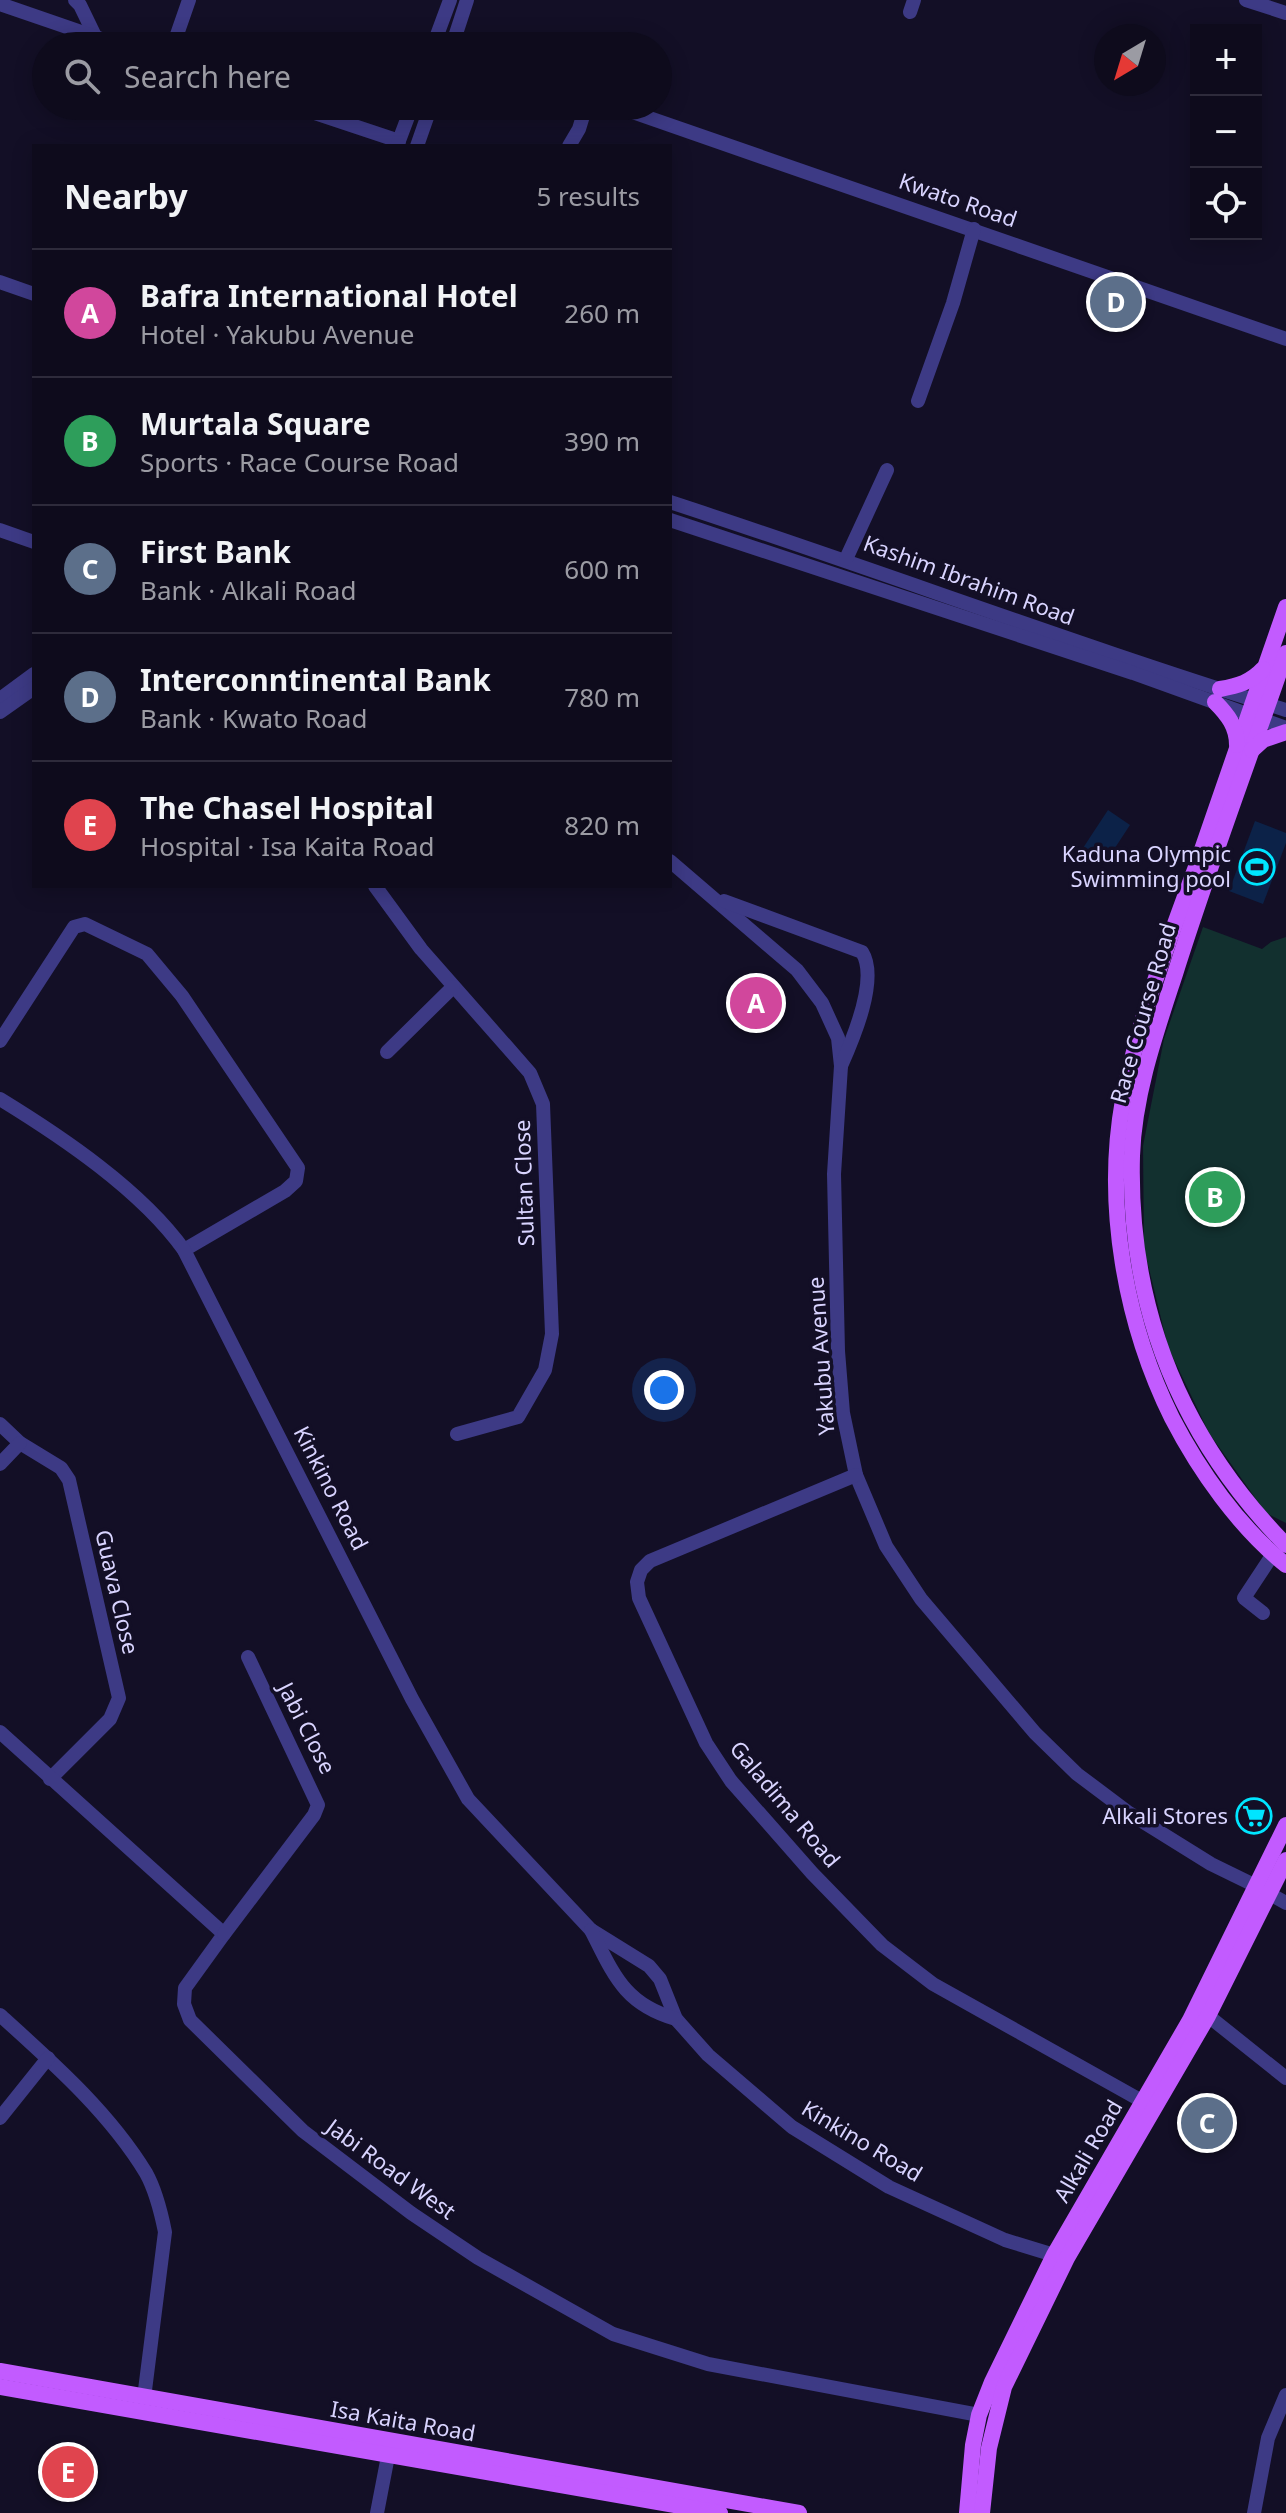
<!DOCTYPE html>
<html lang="en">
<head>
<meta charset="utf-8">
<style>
	:root { --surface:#0e0b1c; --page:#171425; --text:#f1f3f6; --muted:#9b9ba3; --line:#2e2b3b; --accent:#ea580c }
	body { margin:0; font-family:"Noto Sans",sans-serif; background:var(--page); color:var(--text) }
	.controls { position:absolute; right:24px; top:24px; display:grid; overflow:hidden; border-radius:0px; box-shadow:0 4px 20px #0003 }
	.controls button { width:72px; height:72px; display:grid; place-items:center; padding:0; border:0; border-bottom:2px solid var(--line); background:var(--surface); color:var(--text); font:40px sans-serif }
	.compass { position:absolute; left:1094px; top:24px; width:72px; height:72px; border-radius:50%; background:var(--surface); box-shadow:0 4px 20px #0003; rotate:218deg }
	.you { position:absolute; left:664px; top:1390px; width:28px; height:28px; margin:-20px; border:6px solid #fff; border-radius:50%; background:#1a73e8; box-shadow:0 0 0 12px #1a73e833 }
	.badge { display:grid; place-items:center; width:52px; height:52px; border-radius:50%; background:var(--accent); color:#fff; font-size:26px; font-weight:700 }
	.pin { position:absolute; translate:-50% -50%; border:4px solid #fff; box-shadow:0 2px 8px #0006 }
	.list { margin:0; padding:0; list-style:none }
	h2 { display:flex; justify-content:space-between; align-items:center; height:104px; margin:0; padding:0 32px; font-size:34px }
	h2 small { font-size:26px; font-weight:400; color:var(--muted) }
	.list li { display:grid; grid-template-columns:52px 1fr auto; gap:24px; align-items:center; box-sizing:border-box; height:128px; padding:0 32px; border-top:2px solid var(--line) }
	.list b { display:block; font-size:30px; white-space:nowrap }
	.list p { margin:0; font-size:26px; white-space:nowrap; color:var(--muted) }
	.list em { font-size:26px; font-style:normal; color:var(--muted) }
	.icon { flex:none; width:44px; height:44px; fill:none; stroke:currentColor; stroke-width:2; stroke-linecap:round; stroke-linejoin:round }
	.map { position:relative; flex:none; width:1286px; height:2513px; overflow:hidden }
	.search { position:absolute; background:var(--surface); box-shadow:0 4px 20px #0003; left:32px; top:32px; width:640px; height:88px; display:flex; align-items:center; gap:20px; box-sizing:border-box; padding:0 28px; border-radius:44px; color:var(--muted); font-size:30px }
	.panel { position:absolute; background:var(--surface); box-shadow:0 4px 20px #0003; left:32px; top:144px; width:640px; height:744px; border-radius:0px }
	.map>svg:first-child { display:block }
	.green { fill:#12302f }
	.water { fill:#0c2248 }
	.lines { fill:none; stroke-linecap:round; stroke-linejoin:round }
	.minor { stroke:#3d3a85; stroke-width:14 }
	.major { stroke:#c25bff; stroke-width:16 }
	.labels { text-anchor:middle; stroke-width:7; stroke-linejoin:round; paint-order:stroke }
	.street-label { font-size:22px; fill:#d9d4ff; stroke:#130f26 }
	.poi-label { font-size:22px; fill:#d9d4ff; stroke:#130f26; text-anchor:end }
</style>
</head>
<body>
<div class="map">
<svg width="1286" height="2513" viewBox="0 0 1286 2513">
	<rect width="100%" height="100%" fill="#130f26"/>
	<polygon class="green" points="1203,927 1262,949 1271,942 1286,937 1286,1523 1266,1513 1209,1433 1168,1347 1144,1248 1143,1146 1164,1039"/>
	<g class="water">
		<polygon points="1108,810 1130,825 1105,863 1083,848"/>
		<polygon points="1255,821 1286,833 1286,843 1263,904 1229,891"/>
	</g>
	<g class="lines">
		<g class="minor">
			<polyline points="75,0 80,5 95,36"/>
			<polyline points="1246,0 1286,13"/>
			<polyline points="0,4 122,46"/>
			<polyline points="910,12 914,0"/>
			<polyline points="173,46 189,0"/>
			<polyline points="433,46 450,0"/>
			<polyline points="452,46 467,0"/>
			<polyline points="294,106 399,141"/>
			<polyline points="615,106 1286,339"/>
			<polyline points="397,146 412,106"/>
			<polyline points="417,146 431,106"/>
			<polyline points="569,146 579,129 586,106"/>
			<polyline points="0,282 34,294"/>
			<polyline points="918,401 953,303 974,229"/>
			<path d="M670 502C876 569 1079 646 1286 710"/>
			<polyline points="670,520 1133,673 1286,728"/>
			<polyline points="0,530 34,542"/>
			<polyline points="846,559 887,470"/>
			<polyline points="0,699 34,674"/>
			<polyline points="0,712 34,688"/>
			<polyline points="670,861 797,970 822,1003 838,1038 841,1066 834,1174 838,1351 843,1413 856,1475 886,1546 921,1599 1035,1733 1077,1774 1129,1813 1211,1864 1256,1886"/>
			<polyline points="375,886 421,949 530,1073 543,1104 552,1334 545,1370 518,1417 457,1434"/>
			<path d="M724 901 862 952C879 979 853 1039 841 1066"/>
			<polyline points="0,1041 74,927 85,924 147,954 182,996 298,1168 296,1181 285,1191 184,1250"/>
			<polyline points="387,1052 453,987"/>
			<path d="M0 1099C62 1137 141 1190 184 1250L412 1699 468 1799 591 1930 649 1966 660 1979 676 2019 708 2055 792 2127 889 2187 1005 2240 1054 2255"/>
			<polyline points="0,1424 20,1443 61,1468 69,1480 119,1698 110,1719 50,1779"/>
			<polyline points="0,1464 20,1443"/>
			<polyline points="856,1475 650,1561 641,1570 637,1582 639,1598 706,1743 731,1781 812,1873 882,1945 933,1984 1142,2101"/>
			<polyline points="1263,1613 1244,1598 1273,1554"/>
			<polyline points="0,1732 224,1934 185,1988 184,2004 190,2020 303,2131 411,2213 478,2258 613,2334 708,2364 979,2415"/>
			<polyline points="1270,1894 1286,1903"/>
			<path d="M591 1930C614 1975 624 2004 676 2019"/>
			<polyline points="224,1934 314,1815 318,1805 248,1657"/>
			<polyline points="1202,2011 1286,2078"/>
			<path d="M0 2015C52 2062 109 2112 146 2173 156 2191 161 2212 165 2232L144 2398"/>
			<polyline points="0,2118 48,2058"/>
			<polyline points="377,2513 388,2456"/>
			<polyline points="1254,2513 1268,2438 1286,2395"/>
		</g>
		<g class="major">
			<path d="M1286 607C1257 692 1227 778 1197 864 1169 940 1138 1020 1123 1100 1104 1205 1125 1323 1172 1418 1200 1472 1239 1527 1286 1565"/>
			<path d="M1286 653C1249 760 1209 866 1175 974 1156 1032 1134 1094 1132 1156 1128 1307 1180 1437 1286 1545"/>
			<path d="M1220 689C1238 686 1251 682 1263 669"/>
			<path d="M1215 702C1228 715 1237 727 1237 745"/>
			<polyline points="1252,750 1263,740 1286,732"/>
			<polyline points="0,2371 799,2513"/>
			<polyline points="0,2387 720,2513"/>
			<polyline points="967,2513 973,2445 979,2415 992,2382 1054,2255 1190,2020 1286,1825"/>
			<polyline points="982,2513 989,2448 1004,2387 1067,2258 1208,2016 1286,1860"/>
		</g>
	</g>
	<defs>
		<symbol id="stadium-ring" viewBox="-11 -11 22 22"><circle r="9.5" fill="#130f26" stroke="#00e5ff" stroke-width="1.5"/><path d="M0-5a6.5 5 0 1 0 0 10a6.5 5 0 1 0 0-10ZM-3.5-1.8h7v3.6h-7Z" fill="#00e5ff"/></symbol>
		<symbol id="supermarket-ring" viewBox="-11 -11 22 22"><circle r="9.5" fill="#130f26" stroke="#00e5ff" stroke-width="1.5"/><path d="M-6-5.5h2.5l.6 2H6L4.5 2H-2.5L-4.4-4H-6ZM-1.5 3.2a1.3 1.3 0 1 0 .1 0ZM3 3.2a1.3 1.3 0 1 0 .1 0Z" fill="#00e5ff"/></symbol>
	</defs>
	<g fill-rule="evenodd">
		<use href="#stadium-ring" x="1237" y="847" width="40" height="40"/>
		<use href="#supermarket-ring" x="1234" y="1796" width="40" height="40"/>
	</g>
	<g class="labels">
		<g class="street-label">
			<text transform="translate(958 200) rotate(19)" y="8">Kwato Road</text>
			<text transform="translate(969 580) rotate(20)" y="8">Kashim Ibrahim Road</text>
			<text transform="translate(1143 1013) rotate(-74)" y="8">Race Course Road</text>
			<text transform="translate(524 1183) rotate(-92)" y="8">Sultan Close</text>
			<text transform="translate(821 1356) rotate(-94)" y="8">Yakubu Avenue</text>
			<text transform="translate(331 1488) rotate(63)" y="8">Kinkino Road</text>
			<text transform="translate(117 1592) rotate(77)" y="8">Guava Close</text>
			<text transform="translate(307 1728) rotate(63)" y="8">Jabi Close</text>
			<text transform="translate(785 1804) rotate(50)" y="8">Galadima Road</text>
			<text transform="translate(862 2141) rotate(31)" y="8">Kinkino Road</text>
			<text transform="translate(1088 2151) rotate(-60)" y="8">Alkali Road</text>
			<text transform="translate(391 2169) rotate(36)" y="8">Jabi Road West</text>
			<text transform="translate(403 2421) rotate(10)" y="8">Isa Kaita Road</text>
		</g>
		<g class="poi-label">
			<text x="1231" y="862">Kaduna Olympic<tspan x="1231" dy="25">Swimming pool</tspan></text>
			<text x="1228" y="1824">Alkali Stores</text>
		</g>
	</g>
</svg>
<div class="controls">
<button>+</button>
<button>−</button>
<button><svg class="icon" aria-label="locate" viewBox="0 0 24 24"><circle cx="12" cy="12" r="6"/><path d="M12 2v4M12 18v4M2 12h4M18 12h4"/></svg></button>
</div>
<svg class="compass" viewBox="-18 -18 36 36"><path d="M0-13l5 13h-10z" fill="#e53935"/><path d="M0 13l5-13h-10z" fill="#9b9ba3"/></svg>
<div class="you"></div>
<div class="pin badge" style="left:756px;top:1003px;background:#d1479c">A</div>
<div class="pin badge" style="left:1215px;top:1197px;background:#2e9e5b">B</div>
<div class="pin badge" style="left:1207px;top:2123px;background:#5c6f8a">C</div>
<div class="pin badge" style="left:1116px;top:302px;background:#5c6f8a">D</div>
<div class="pin badge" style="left:68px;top:2472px;background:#e0444e">E</div>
<div class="search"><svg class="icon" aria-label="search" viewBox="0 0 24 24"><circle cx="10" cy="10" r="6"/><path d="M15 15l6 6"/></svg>Search here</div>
<section class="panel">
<h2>Nearby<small>5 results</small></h2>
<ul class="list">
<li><span class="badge" style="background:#d1479c">A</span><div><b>Bafra International Hotel</b><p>Hotel · Yakubu Avenue</p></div><em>260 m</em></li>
<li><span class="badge" style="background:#2e9e5b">B</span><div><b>Murtala Square</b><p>Sports · Race Course Road</p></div><em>390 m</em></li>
<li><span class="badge" style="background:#5c6f8a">C</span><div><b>First Bank</b><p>Bank · Alkali Road</p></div><em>600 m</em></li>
<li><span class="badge" style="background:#5c6f8a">D</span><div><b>Interconntinental Bank</b><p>Bank · Kwato Road</p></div><em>780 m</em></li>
<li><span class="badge" style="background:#e0444e">E</span><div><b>The Chasel Hospital</b><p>Hospital · Isa Kaita Road</p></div><em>820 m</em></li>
</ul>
</section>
</div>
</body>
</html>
